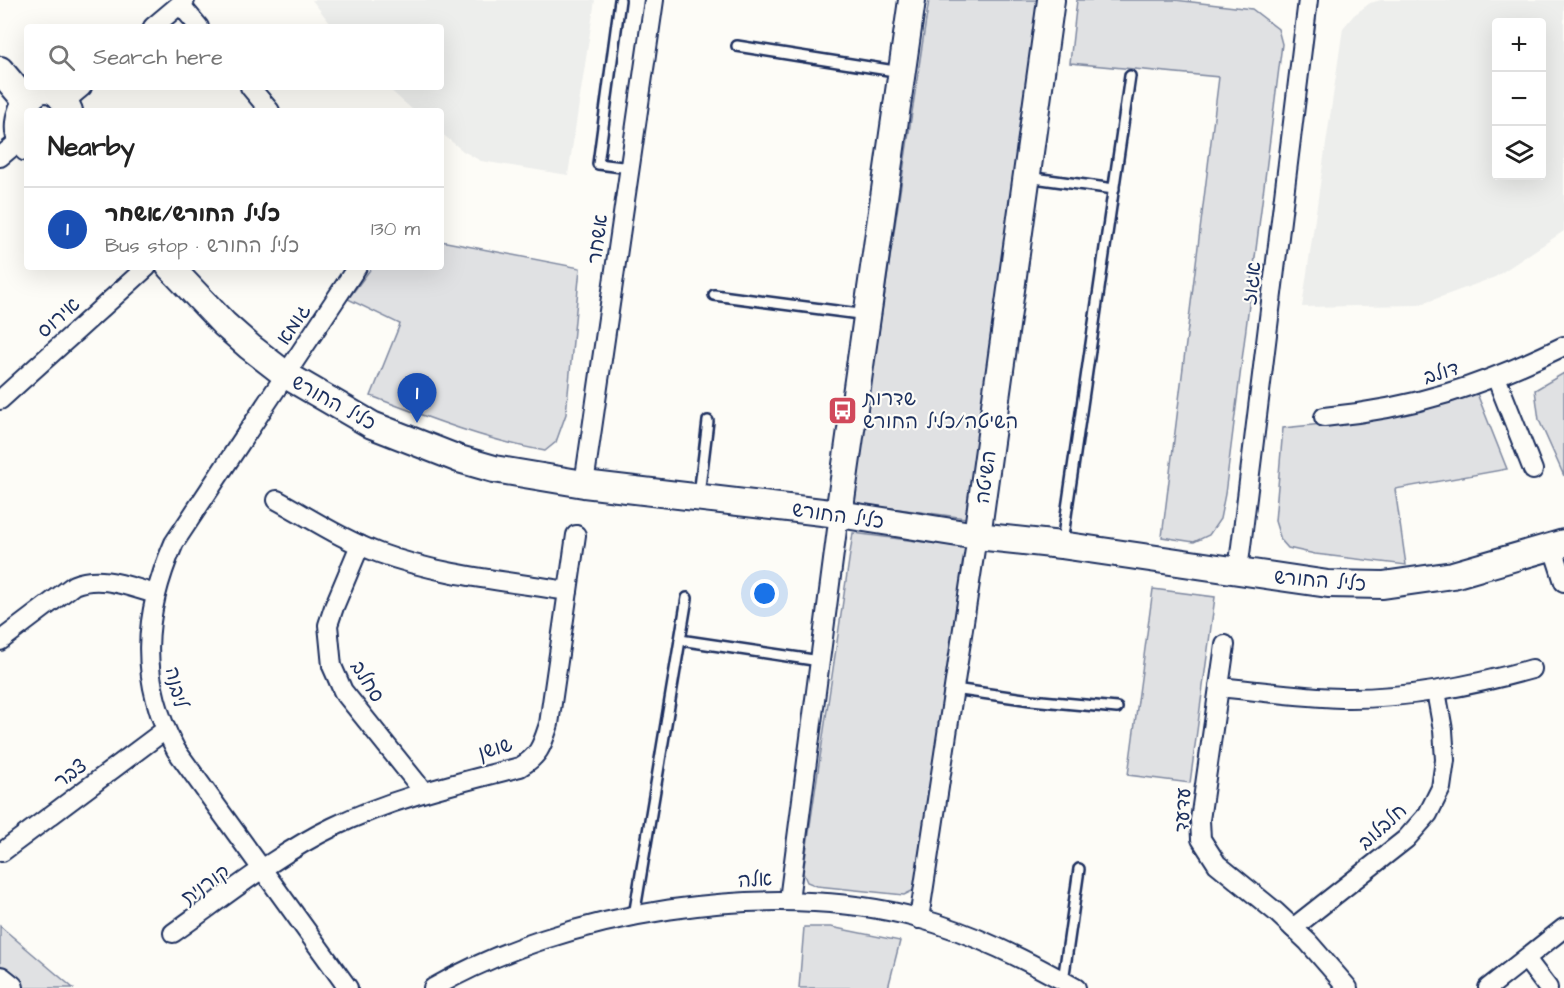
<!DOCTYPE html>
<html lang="en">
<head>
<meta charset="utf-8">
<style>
	:root { --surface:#fff; --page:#f2f2f2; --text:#222; --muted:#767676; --line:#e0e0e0; --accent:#b45309 }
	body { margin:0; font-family:"Architects Daughter","Playpen Sans Hebrew",sans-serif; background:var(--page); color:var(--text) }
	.controls { position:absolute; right:18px; top:18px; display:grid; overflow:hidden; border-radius:6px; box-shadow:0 6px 24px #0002 }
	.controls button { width:54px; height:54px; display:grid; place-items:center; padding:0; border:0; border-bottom:2px solid var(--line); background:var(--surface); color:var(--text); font:30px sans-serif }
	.you { position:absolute; left:765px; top:594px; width:21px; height:21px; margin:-15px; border:4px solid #fff; border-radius:50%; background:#1a73e8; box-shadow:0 0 0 9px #1a73e833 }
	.badge { display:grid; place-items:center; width:39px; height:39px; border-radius:50%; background:var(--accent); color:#fff; font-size:20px; font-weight:700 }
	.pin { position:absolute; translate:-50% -50px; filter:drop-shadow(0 2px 3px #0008) }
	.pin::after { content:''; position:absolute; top:32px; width:21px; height:18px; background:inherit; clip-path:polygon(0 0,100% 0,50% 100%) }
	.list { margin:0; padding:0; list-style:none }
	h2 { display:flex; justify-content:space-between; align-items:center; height:78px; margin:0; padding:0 24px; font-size:26px }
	h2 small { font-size:20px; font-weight:400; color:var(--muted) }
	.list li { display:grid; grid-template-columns:39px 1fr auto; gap:18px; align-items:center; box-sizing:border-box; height:84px; padding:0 24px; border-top:2px solid var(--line) }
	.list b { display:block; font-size:22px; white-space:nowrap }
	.list p { margin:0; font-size:20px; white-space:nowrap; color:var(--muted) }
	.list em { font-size:20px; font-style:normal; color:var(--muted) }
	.icon { flex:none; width:33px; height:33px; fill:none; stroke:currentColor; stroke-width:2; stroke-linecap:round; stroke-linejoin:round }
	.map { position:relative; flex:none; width:1564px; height:988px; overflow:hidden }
	.search { position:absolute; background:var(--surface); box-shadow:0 6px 24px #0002; left:24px; top:24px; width:420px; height:66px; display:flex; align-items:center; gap:15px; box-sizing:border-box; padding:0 21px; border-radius:6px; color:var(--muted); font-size:22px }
	.panel { position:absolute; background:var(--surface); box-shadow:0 6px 24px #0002; left:24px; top:108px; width:420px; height:162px; border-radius:6px }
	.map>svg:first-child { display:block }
	.built { fill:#edeeec; fill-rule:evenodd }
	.green { fill:#e0e1e3; stroke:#7e88a0; stroke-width:1.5 }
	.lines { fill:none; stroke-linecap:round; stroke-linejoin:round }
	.lane-casing { stroke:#1b2f5e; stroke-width:14 }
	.street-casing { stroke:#1b2f5e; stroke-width:22 }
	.secondary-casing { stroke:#1b2f5e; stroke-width:30 }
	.lane { stroke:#fdfcf7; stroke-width:9 }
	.street { stroke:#fdfcf7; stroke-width:18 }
	.secondary { stroke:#fdfcf7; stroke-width:26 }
	.labels { text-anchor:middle; stroke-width:4.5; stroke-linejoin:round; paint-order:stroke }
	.street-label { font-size:20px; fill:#1b2f5e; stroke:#fdfcf7 }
	.poi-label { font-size:20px; fill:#1b2f5e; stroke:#fdfcf7; text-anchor:start }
</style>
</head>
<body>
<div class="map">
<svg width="1564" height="988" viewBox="0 0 1564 988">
	<rect width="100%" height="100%" fill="#fdfcf7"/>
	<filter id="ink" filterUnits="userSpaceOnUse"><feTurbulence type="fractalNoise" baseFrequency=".0167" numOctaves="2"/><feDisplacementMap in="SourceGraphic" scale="12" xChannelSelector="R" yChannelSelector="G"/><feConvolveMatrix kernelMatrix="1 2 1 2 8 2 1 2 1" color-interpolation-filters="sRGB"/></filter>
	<g filter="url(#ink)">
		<g class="built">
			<polygon points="312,0 595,0 568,175 481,161 463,151 441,133 441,111 414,111 387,87 441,87 441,27 333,27"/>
			<path d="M1381 0H1564V231L1495 277 1419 305 1302 307 1343 28 1354 15 1370 3ZM1496 22H1542V176H1496Z"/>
		</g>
		<g class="green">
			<polygon points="929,0 1043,0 966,518 853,503"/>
			<polygon points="1077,0 1175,0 1252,9 1278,29 1282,44 1225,494 1220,519 1209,535 1194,542 1162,537 1219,77 1070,63"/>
			<path d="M441 241 580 268 566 414 556 442 545 451C485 440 429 418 371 396L400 324 348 299 372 267H441Z"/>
			<polygon points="1564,373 1564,476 1539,420 1535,390"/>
			<polygon points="1476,391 1507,469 1395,489 1406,565 1315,554 1288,548 1281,540 1275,521 1283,428 1362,420"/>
			<polygon points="853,533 970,548 914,890 904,895 817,886 807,882 803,873"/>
			<polygon points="1153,589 1215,597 1190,783 1128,775"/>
			<polygon points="0,926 73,988 0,988"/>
			<polygon points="804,927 831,927 900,941 888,988 799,988"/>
		</g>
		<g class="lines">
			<defs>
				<g id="lane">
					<polyline points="620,0 598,164 630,168"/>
					<polyline points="737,46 901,72"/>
					<polyline points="1027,177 1114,189"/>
					<polyline points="714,295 867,315"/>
					<polyline points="699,495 708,421"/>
					<polyline points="1062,543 1130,76"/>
					<polyline points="680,640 820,661"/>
					<polyline points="954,689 1031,700 1117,708"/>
					<polyline points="634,916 687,598"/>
					<polyline points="1063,981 1079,869"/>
				</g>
				<g id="street">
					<polyline points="180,4 199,27"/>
					<polyline points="153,27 185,0"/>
					<polyline points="250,87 270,111"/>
					<polyline points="64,102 82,87"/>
					<polyline points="0,157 18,142"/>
					<polyline points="1496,377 1533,470"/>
					<polyline points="0,400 147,267"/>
					<path d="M1324 417C1413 409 1484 385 1564 346"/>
					<polyline points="584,484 654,0"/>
					<path d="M277 500C310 518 343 540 379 553 439 575 505 581 568 591"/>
					<polyline points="360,545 334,607 328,625 332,666 343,691 424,792"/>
					<polyline points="1553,548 1564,582"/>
					<polyline points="1238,571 1308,0"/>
					<path d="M0 641 74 585C101 574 129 587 156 594"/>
					<polyline points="1225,645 1200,820 1201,839 1217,864 1276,912 1308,942 1348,988"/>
					<path d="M1219 687C1260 691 1301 697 1342 698 1407 699 1470 686 1532 669"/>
					<polyline points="2,852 165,730"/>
					<polyline points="789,900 839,514"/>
					<polyline points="919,919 977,536"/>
					<polyline points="1293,928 1406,839 1428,814 1441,788 1445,760 1443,730 1436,691"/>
					<path d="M173 933C224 897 277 854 333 827 392 798 457 783 520 767 540 755 542 745 549 724L576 535"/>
					<polyline points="1526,959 1548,988"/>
					<path d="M348 988 176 750C138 680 143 614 174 543L357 267"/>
					<path d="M433 988C565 912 770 878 918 918 973 933 1026 960 1076 988"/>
					<polyline points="1488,988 1564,928"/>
				</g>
				<g id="secondary">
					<polyline points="0,70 21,95"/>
					<path d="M27 148C0 121 46 55 69 111"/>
					<polyline points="170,267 224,324 250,347 286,375 372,425 459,459 494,469 584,484 839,514 977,536 1061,545 1328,584 1383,585 1453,575 1564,543"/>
					<polyline points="839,514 912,0"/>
					<polyline points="977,536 1051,0"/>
					<polyline points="0,980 10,988"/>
				</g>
			</defs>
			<use href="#lane" class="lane-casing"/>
			<use href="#street" class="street-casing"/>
			<use href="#secondary" class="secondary-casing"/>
			<use href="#lane" class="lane"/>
			<use href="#street" class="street"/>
			<use href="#secondary" class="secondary"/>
		</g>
	</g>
	<defs>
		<symbol id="bus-square" viewBox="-11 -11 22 22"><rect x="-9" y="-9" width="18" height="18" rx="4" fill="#d1495b" stroke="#fdfcf7"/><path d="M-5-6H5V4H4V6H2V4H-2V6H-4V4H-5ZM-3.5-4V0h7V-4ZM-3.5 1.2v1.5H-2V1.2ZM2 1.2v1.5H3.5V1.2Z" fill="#fff"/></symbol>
	</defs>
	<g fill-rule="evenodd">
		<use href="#bus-square" x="826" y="394" width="33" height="33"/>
	</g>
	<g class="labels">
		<g class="street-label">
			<text transform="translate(597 239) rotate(-82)" y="7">אשחר</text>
			<text transform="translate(1251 283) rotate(-83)" y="7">אגוז</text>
			<text transform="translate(58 317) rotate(-42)" y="7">אירוס</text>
			<text transform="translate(293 324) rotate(-57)" y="7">גומא</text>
			<text transform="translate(1441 372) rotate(-17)" y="7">דולב</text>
			<text transform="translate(334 402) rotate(29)" y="7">כליל החורש</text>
			<text transform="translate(985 477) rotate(-82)" y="7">השיטה</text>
			<text transform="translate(838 515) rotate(8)" y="7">כליל החורש</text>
			<text transform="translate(1320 580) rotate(5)" y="7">כליל החורש</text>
			<text transform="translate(368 681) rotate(58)" y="7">סחלב</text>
			<text transform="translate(177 687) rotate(77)" y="7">ליבנה</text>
			<text transform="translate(495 748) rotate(-17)" y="7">שושן</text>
			<text transform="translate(70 773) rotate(-37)" y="7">צבר</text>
			<text transform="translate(1182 810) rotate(-88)" y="7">עדעד</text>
			<text transform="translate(1382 826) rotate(-42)" y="7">חלבלוב</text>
			<text transform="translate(755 879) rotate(-3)" y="7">אלה</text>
			<text transform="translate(205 884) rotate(-35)" y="7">קורנית</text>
		</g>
		<g class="poi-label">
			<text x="863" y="405">שדרות<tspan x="863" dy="23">השיטה/כליל החורש</tspan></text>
		</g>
	</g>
</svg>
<div class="controls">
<button>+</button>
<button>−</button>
<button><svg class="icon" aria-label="layers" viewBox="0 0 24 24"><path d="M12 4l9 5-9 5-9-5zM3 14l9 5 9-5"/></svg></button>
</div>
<div class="you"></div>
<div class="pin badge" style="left:417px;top:423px;background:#1a4fb4">1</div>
<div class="search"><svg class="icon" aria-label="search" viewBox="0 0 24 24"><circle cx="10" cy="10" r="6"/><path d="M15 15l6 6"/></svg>Search here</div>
<section class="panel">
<h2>Nearby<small></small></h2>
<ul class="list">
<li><span class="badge" style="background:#1a4fb4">1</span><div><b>כליל החורש/אשחר</b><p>Bus stop · כליל החורש</p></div><em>130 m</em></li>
</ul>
</section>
</div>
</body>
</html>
